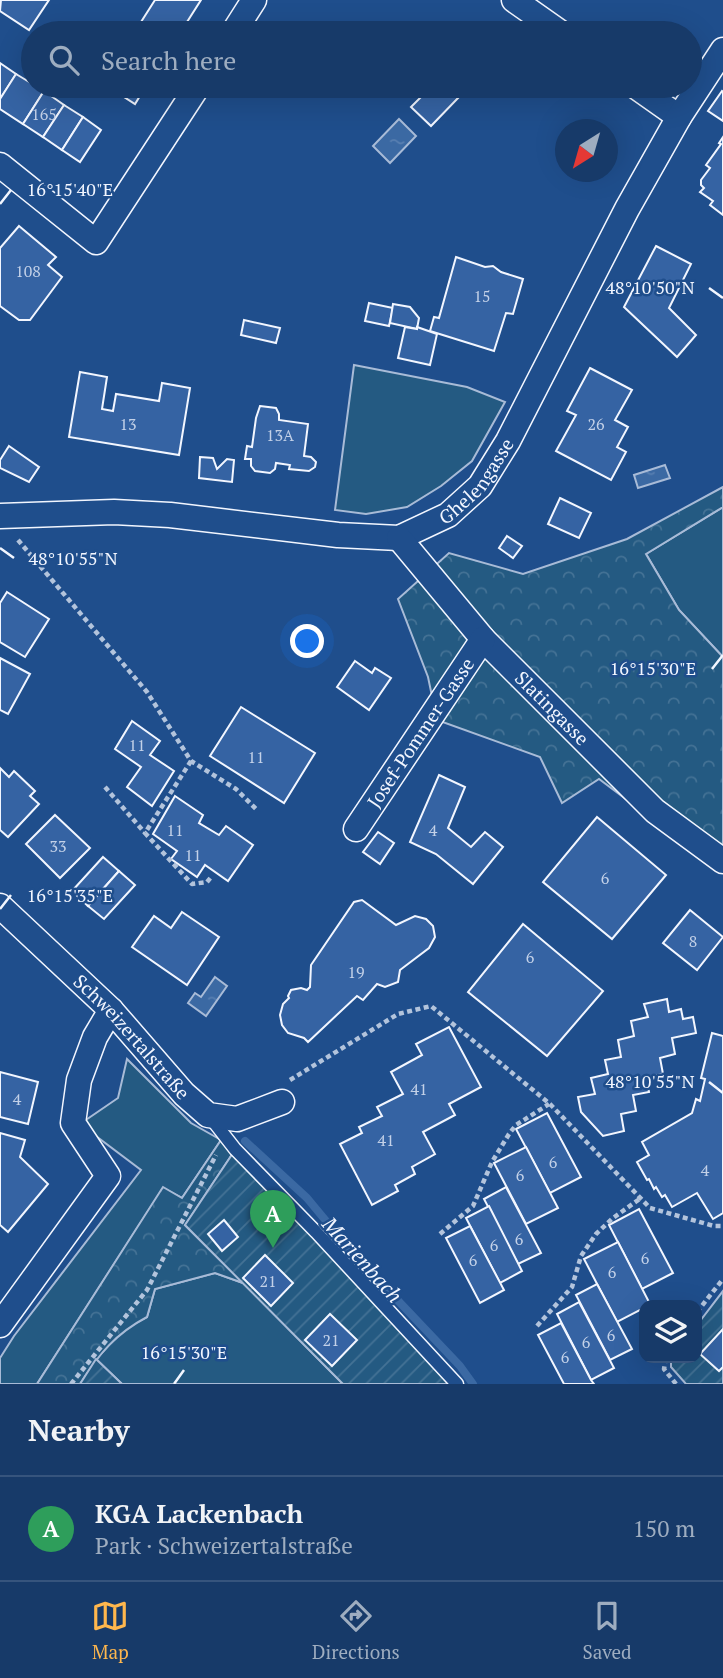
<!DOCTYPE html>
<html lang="en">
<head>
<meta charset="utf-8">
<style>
	:root { --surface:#173a69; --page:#244571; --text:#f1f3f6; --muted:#9eadc0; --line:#36547d; --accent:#ffb74d }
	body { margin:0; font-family:"PT Serif",serif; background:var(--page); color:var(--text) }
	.controls { position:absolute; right:21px; bottom:21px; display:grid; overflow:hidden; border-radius:14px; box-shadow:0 7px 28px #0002 }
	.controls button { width:63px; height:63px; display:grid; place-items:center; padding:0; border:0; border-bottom:2px solid var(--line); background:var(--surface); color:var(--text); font:35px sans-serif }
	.compass { position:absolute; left:555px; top:119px; width:63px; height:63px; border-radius:50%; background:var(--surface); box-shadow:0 7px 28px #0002; rotate:217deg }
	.you { position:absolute; left:308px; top:642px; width:24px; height:24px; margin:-18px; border:5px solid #fff; border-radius:50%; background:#1a73e8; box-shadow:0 0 0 10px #1a73e833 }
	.badge { display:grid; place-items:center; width:46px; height:46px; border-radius:50%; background:var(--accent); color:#fff; font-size:23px; font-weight:700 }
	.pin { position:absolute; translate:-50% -58px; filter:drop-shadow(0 2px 4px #0008) }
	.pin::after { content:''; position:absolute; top:37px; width:24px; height:21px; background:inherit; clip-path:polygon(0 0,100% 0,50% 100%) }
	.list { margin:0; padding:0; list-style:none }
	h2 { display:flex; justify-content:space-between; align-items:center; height:91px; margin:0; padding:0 28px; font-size:30px }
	h2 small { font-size:23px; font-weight:400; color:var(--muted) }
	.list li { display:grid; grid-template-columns:46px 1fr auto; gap:21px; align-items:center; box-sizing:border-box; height:105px; padding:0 28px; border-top:2px solid var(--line) }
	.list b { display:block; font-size:26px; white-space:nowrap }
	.list p { margin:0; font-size:23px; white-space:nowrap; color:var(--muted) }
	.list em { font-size:23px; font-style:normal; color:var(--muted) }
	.icon { flex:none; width:38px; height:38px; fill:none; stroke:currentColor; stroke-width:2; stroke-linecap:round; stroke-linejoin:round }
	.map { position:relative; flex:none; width:723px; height:1384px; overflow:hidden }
	.search { position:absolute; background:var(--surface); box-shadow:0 7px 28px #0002; left:21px; right:21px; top:21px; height:77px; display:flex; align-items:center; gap:18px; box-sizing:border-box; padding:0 24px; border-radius:38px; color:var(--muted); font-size:26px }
	.sheet { height:196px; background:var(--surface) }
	nav { display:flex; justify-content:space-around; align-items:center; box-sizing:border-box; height:98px; border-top:2px solid var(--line); background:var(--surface); font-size:19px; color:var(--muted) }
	nav a { display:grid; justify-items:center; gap:4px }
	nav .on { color:var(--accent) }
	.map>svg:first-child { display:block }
	.grass { fill:#245a82; stroke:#a8bbd7; stroke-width:2 }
	.forest { fill:url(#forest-crowns); stroke:#a8bbd7; stroke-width:2 }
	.garden { fill:url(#garden-furrows); stroke:#a8bbd7; stroke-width:2 }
	.water { fill:url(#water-ripples); stroke:#a8bbd7; stroke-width:2 }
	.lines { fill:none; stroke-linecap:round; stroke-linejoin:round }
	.stream { stroke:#3b69a3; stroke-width:8 }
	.building { fill:#3563a3; stroke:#f2f6ff; stroke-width:2 }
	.lane-casing { stroke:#f2f6ff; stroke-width:15 }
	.street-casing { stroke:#f2f6ff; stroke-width:27 }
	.path { stroke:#b3c4dc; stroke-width:4.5; stroke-dasharray:5 3.5; stroke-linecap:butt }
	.lane { stroke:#1f4e8c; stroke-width:12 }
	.street { stroke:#1f4e8c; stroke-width:24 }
	.ticks { fill:none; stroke:#f2f6ff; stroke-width:2.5 }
	.labels { text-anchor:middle; stroke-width:5; stroke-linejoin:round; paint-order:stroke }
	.number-label { font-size:16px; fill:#c3d1e8 }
	.street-label { font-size:19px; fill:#f2f6ff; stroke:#1f4e8c }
	.water-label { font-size:21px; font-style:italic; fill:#f2f6ff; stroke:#1f4e8c }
	.ticks-label { font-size:18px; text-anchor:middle; fill:#f2f6ff; stroke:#1f4e8c; stroke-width:5; stroke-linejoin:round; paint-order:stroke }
</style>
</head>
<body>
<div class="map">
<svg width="723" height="1384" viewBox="0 0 723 1384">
	<defs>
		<pattern id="forest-crowns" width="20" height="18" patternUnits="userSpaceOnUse" patternTransform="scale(1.75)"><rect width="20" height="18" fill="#245a82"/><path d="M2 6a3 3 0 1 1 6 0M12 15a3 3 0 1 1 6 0" fill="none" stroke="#447295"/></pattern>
		<pattern id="garden-furrows" width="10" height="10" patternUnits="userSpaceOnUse" patternTransform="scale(1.75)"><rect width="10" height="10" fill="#245a82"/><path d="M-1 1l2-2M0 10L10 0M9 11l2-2" fill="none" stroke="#447295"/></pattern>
		<pattern id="water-ripples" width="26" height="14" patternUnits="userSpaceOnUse" patternTransform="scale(1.75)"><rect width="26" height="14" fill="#3b69a3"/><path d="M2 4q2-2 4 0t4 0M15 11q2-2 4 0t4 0" fill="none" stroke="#587fb1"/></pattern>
	</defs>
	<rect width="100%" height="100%" fill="#1f4e8c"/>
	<g class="grass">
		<polygon points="354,365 467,387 505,402 472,461 441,486 407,507 366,514 335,510"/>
		<polygon points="723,507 723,657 679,610 646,554"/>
		<polygon points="127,1059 191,1123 221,1140 182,1198 163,1188 37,1384 0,1384 0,1358 14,1336 141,1170 80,1124 118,1098"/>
		<polygon points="215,1273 243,1283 343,1384 122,1384 96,1359 124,1329 147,1317 155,1289"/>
	</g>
	<g class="forest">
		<polygon points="723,487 723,507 646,554 679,610 723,657 723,872 599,779 562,803 540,757 437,720 428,677 398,599 449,553 523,574 627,539"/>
		<path d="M221 1140 233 1153 185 1225 243 1283 215 1273 155 1289 147 1317C115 1334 99 1354 80 1384H37L163 1187 182 1198Z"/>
	</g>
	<g class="garden">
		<polygon points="233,1153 463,1384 343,1384 185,1225"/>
		<polygon points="723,1291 723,1384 686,1384 671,1367 671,1358 697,1358 697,1325"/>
		<polygon points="96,1359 122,1384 80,1384"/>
	</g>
	<g class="water">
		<polygon points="399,119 416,136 390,163 373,146"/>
		<polygon points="665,465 670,478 638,488 634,475"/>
		<polygon points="215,977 227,986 206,1016 188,1003 195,993 201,997"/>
	</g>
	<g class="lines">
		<polyline class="stream" points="245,1141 307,1198 351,1251 460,1366 473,1384"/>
	</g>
	<g class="building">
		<polygon points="1,0 49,0 29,30 0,11"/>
		<polygon points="155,0 201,0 180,33 134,33"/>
		<polygon points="0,63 16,74 0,99"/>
		<polygon points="16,74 44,91 23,124 0,109 0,99"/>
		<polygon points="107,86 146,86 135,104"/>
		<polygon points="432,86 447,86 459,97 431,126 411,107"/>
		<polygon points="44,91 64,105 43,137 23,124"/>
		<polygon points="722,91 723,92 723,121 708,111"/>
		<polygon points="64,105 83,117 62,150 43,137"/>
		<polygon points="83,117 101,130 80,162 62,150"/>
		<polygon points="723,137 723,215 710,205 713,201 700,192 704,188 701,185 701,180 710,168 706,165 721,144 719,143"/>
		<polygon points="19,226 56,257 48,265 62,277 30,320 19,320 0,306 0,248"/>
		<polygon points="656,246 691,264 669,308 696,335 677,357 624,307"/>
		<polygon points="456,257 485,267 493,266 501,272 523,279 513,314 506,313 494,351 430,331 434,317 439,318"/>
		<polygon points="369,303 393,308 389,326 365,321"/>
		<polygon points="393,304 410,307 419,318 417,329 390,323"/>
		<polygon points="244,320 280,328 276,343 241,335"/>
		<polygon points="405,327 417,329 417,327 437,334 430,365 398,358"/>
		<polygon points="590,368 632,390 615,420 628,427 617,447 626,452 611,480 556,451 576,415 567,411"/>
		<polygon points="80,372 107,377 102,409 113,411 116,394 159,401 162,383 190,388 179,455 69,437"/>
		<polygon points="260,406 276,408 279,414 279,420 308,424 304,456 311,457 316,462 315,467 309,471 289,469 290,465 276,463 275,469 270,473 255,471 251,466 251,459 245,459 247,446 252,447 256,418"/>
		<polygon points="9,446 39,467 29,482 0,468 0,460"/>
		<polygon points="200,457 213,458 217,469 227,459 234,460 232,482 199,478"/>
		<polygon points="560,498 591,513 579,538 548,524"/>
		<polygon points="507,536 522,546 513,558 499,548"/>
		<polygon points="7,592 49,619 25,657 0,642 0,603"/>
		<polygon points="0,658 30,674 8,714 0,710"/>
		<polygon points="355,661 372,673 375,668 391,678 369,710 337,687"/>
		<polygon points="241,707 315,753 284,803 210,756"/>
		<polygon points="132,721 160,741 150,755 174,771 152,806 127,787 141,767 115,749"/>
		<polygon points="0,768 9,777 14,771 35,791 30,796 39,804 8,837 0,830"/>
		<polygon points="439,775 465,787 448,828 471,847 485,832 503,847 473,884 436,854 410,842"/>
		<polygon points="175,796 203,815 199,823 219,835 226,826 253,845 228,881 205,865 197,877 171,859 177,851 153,834"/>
		<polygon points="55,815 90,848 60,878 26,844"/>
		<polygon points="597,817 666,875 612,939 543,882"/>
		<polygon points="378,832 394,843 380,864 363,852"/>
		<polygon points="103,857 119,871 88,906 72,891"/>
		<polygon points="119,871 135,885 104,919 88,906"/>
		<polygon points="362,900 396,925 415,916 426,919 433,926 435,937 429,948 400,970 398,982 385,987 377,984 363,1000 357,996 308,1042 304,1038 288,1033 282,1025 280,1015 283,1004 289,998 288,996 291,990 301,988 307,990 310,987 311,965 354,902"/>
		<polygon points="690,910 723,937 697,970 663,943"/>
		<polygon points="182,912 219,937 187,985 132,947 154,916 171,928"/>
		<polygon points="523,924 603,991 547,1056 468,992"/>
		<polygon points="667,999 669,1012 681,1009 683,1019 693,1017 696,1033 672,1038 675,1054 660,1058 663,1074 646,1077 649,1092 633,1095 636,1111 621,1114 624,1131 603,1136 581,1112 578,1097 595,1094 591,1078 608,1074 605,1060 621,1057 618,1040 634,1036 631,1021 648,1017 644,1004"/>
		<polygon points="449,1027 481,1087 449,1104 455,1115 423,1132 435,1154 412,1167 415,1174 395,1185 398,1191 372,1205 340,1144 362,1133 359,1127 382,1116 377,1107 403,1094 391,1072 422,1055 416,1044"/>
		<polygon points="712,1033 723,1036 723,1213 713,1219 697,1193 672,1207 665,1195 662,1197 656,1187 654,1189 649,1179 647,1180 637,1162 649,1155 642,1142 692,1113 696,1099 700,1101 705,1079 701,1078"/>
		<polygon points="0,1072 38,1082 28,1124 0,1117"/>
		<polygon points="547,1113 581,1177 550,1193 516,1129"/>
		<polygon points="0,1133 25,1140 20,1157 48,1184 8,1232 0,1225"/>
		<polygon points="526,1147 558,1208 526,1224 494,1163"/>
		<polygon points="506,1187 541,1253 518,1264 484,1199"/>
		<polygon points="489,1206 522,1271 500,1283 466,1218"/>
		<polygon points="639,1209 673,1273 642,1289 609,1225"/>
		<polygon points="224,1220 238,1237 222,1251 208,1234"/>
		<polygon points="470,1226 504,1290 480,1303 446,1238"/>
		<polygon points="618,1242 650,1304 644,1305 644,1308 617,1322 584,1259"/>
		<polygon points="265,1255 293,1283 271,1306 243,1278"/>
		<polygon points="597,1284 632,1349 610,1360 576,1295"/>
		<polygon points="579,1302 614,1368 591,1380 557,1314"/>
		<polygon points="330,1314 357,1340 332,1366 305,1340"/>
		<polygon points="561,1323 591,1380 594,1384 564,1384 538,1335"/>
		<polygon points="723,1329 723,1367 719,1371 700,1354"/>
	</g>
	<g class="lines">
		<defs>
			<polyline id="lane" points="210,1117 235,1149 316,1232 457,1384"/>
			<g id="street">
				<polyline points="514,0 561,33"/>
				<polyline points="233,33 254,0"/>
				<polyline points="635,86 679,117"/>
				<polyline points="0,165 96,242 198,86"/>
				<path id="s1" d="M0 516 114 512 170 515 338 535 399 538 448 515 480 486 508 441 627 209 679 117 723 50"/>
				<path id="s2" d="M399 538 483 639 655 811 723 861"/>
				<path id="s3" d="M356 829 483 639"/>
				<path id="s4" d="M0 906 111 1010 184 1094 208 1115 237 1119 282 1102"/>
				<polyline points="0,1325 108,1176 73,1123 79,1080 95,1037 111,1010"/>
			</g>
		</defs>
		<use href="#lane" class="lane-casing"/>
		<use href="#street" class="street-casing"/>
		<g class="path">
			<polyline points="18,540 147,692 191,761 236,789 257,810"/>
			<polyline points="191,761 145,833 192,884 207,882 212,876"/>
			<polyline points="105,787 145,833"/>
			<polyline points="290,1080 398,1014 431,1006 550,1104 650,1208 714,1226 723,1226"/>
			<polyline points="440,1234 473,1206 492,1162 509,1134 516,1125 549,1104"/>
			<polyline points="697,1312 723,1279"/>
			<polyline points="537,1326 572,1287 581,1256 596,1234 613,1218 641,1198"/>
			<polyline points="666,1358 664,1369 676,1384"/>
			<polyline points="71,1384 147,1290 216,1155"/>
		</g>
		<use href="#lane" class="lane"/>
		<use href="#street" class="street"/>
	</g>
	<path class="ticks" d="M0 204 11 190M709 288 723 298M0 548 14 558M712 669 723 655M0 909 11 895M709 1082 723 1093M174 1384 184 1370"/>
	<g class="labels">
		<g class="number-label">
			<text x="44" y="120">165</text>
			<text x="28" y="277">108</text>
			<text x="482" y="302">15</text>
			<text x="128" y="430">13</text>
			<text x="596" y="430">26</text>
			<text x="280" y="441">13A</text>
			<text x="137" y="751">11</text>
			<text x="256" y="763">11</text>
			<text x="175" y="836">11</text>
			<text x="433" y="836">4</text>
			<text x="58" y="852">33</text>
			<text x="193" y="861">11</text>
			<text x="605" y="884">6</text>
			<text x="693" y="947">8</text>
			<text x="530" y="963">6</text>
			<text x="356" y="978">19</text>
			<text x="419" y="1095">41</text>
			<text x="17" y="1105">4</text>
			<text x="386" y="1146">41</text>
			<text x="553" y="1168">6</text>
			<text x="705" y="1176">4</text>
			<text x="520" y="1181">6</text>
			<text x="519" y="1245">6</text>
			<text x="494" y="1251">6</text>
			<text x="645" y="1264">6</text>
			<text x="473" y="1266">6</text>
			<text x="612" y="1278">6</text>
			<text x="268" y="1287">21</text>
			<text x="611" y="1341">6</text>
			<text x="331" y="1346">21</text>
			<text x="586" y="1348">6</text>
			<text x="565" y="1363">6</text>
		</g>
		<g class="street-label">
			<text dy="7" stroke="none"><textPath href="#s1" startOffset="499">Ghelengasse</textPath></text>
			<text dy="7" stroke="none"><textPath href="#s2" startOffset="229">Slatingasse</textPath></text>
			<text dy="7" stroke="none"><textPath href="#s3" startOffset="116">Josef-Pommer-Gasse</textPath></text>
			<text dy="7" stroke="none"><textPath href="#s4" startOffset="186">Schweizertalstraße</textPath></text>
		</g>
		<g class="water-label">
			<text transform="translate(362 1260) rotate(48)" y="7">Marienbach</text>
		</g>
	</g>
	<g class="ticks-label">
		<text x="70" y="196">16°15'40"E</text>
		<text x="650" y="294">48°10'50"N</text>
		<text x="73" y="565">48°10'55"N</text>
		<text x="653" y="675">16°15'30"E</text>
		<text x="70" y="902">16°15'35"E</text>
		<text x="650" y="1088">48°10'55"N</text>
		<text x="184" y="1359">16°15'30"E</text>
	</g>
</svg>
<div class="controls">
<button><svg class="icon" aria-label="layers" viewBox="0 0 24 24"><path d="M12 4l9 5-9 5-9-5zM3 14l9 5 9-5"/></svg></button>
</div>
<svg class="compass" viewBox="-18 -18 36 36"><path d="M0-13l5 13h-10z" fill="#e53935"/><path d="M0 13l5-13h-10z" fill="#9eadc0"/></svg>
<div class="you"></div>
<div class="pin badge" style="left:273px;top:1248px;background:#2e9e5b">A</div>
<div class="search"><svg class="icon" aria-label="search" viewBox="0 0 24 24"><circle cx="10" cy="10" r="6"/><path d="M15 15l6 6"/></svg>Search here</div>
</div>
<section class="sheet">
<h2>Nearby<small></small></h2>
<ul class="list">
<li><span class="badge" style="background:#2e9e5b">A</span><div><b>KGA Lackenbach</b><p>Park · Schweizertalstraße</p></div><em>150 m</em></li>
</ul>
</section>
<nav>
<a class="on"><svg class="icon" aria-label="map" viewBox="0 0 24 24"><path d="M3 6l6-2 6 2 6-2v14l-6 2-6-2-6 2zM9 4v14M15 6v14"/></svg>Map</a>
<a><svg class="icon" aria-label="directions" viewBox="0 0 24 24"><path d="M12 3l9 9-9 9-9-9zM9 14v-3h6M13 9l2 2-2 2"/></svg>Directions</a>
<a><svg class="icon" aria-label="saved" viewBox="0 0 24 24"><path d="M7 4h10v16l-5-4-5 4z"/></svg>Saved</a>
</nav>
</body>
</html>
